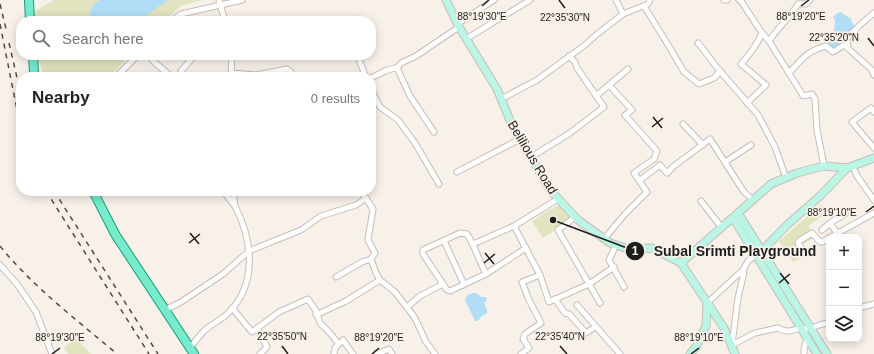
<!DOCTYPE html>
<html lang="en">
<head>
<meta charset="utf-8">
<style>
	:root { --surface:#fff; --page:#f2f2f2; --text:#222; --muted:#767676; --line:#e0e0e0 }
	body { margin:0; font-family:Arial,sans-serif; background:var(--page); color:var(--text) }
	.controls { position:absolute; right:12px; bottom:12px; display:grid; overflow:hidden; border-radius:8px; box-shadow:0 2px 10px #0003 }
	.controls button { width:36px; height:36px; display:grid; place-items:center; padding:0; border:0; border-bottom:1px solid var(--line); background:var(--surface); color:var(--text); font:20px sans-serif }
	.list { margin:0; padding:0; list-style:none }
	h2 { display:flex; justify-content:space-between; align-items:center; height:52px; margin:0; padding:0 16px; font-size:17px }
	h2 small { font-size:13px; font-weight:400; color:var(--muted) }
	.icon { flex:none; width:22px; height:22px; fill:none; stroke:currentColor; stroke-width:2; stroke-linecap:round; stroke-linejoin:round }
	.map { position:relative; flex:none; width:874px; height:354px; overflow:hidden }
	.search { position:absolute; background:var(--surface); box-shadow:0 2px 10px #0003; left:16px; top:16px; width:360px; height:44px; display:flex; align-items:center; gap:10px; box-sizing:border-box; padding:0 14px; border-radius:16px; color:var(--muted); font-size:15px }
	.panel { position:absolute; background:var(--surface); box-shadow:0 2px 10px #0003; left:16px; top:72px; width:360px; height:124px; border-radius:16px }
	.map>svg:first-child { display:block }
	.green { fill:#e1e4be }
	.water { fill:#b1def6 }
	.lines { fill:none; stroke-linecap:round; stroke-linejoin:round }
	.street-casing { stroke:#c5beb7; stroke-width:7 }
	.secondary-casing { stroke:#c5beb7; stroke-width:9 }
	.primary-casing { stroke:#1c9b78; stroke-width:10 }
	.street { stroke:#fff; stroke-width:5 }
	.secondary { stroke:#baf5e6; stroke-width:7 }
	.primary { stroke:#76eccd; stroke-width:8 }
	.rail { stroke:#4e4b47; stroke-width:1.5; stroke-dasharray:5 5; stroke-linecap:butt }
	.ticks { fill:none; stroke:#1f1d1a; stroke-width:1.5 }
	.labels { text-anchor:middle; stroke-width:3.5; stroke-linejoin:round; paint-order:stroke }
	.street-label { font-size:13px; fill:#1f1d1a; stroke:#f8f1ea }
	.ticks-label { font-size:10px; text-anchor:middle; fill:#1f1d1a; stroke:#f8f1ea; stroke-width:3.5; stroke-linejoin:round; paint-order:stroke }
	.leader { fill:none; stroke:#1f1d1a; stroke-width:1.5 }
	.callout-dot { fill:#1f1d1a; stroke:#f8f1ea; stroke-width:1.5 }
	.mark-label { font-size:12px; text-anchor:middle; font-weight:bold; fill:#fff }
	.callout-label { font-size:14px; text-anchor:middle; font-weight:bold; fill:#1f1d1a; stroke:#f8f1ea; stroke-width:3.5; stroke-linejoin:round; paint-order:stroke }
</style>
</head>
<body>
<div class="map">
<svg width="874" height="354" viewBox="0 0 874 354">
	<rect width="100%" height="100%" fill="#f8f1ea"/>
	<g class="green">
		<polygon points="54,0 202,0 180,6 165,21 31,21 32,13"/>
		<polygon points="36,55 131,55 109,77 45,77"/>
		<polygon points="562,204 573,218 543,238 532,221 551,209"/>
		<polygon points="821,204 828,212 808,226 816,237 803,244 811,254 793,262 779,241"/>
		<polygon points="75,338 91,354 68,354 64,348"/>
	</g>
	<g class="water">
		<path d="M100 0H168L138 21H90C89 10 91 6 100 0Z"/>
		<polygon points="841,12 849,18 850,17 855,28 835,48 833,49 827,41 834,31 835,20 833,17 837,13"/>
		<polygon points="474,293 476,293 481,297 486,297 487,300 484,304 487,309 487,313 481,317 478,321 475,321 465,300 467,295"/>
	</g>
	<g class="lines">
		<defs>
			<g id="street">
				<polyline points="219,0 225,21"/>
				<polyline points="616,0 623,14"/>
				<polyline points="724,0 727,0"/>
				<polyline points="739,0 741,1 762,33"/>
				<polyline points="644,6 670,48 684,72 699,84 714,78 720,71 758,115 775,147 786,178"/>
				<polyline points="171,21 181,14 242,0"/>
				<polyline points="457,24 494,0"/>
				<polyline points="466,39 530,0"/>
				<polyline points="769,41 802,94 803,96 812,94 815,99 817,130 824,166"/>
				<path d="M698 43C706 52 712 62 720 71"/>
				<polyline points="848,48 847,38 861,24 874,13"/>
				<polyline points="149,55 154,62 172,77"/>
				<polyline points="232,55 231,73 256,75 287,69 291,72 292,77"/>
				<polyline points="357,55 366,77"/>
				<polyline points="181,71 195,55"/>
				<path d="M789 73C802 59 807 51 826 46L833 52 844 45 871 69 874 75"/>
				<polyline points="116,77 138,55"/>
				<polyline points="371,78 385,71 398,67"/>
				<polyline points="371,89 380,107 398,120 415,143 439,184"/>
				<polyline points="596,96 628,69"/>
				<polyline points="501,99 537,80 585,45 596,35 623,14 648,4 650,0"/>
				<path d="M747 103 766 85 741 64C750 54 757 45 762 33L769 41C778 28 790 17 798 4H806L810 0"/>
				<polyline points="874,112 871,108 852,122 874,148"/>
				<polyline points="683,124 703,145"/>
				<polyline points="434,132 410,96 397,68 401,63 416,56 459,27"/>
				<polyline points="531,157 570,133 604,107 577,68 575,62 569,56"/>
				<polyline points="725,162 751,145"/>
				<polyline points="853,167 857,176 874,200"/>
				<polyline points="457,172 520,139"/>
				<polyline points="639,181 660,165 667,173 674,166 710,139 744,192 753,200"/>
				<polyline points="223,191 235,206 233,191"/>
				<polyline points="361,191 373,209 368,240 375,253 371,259 376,273 380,280 395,292 415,318 426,342 435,354"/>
				<polyline points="701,201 722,228"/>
				<polyline points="575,217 558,230 600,303"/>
				<polyline points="830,223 845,214"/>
				<polyline points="822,230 830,223 837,233"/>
				<polyline points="831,237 874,213"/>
				<polyline points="604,239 625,214 647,192 634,173 654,159 657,151 625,115 632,110 609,85"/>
				<polyline points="444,241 464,284"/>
				<polyline points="473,244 514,226"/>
				<polyline points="616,245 609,260 624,287"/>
				<polyline points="804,252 798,243 799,241 812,233 820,242 822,242 829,238"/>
				<polyline points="0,265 17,284 36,312 52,354"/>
				<polyline points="540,275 549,302 589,284 614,267"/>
				<polyline points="336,277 362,262 371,259"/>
				<polyline points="443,284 447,290 450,291 486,274"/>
				<polyline points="555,299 565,313 569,314 586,333 595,327"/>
				<polyline points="707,303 743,270 748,261 756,255"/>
				<polyline points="577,305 620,354"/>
				<path d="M407 307 420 296 443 284 423 254V250L460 233 467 234C475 246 479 261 486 274L526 248"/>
				<polyline points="232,308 252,332 279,312 308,299 316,311 320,323 330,333 338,343"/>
				<polyline points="859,308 874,304"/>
				<polyline points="165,310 181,302 223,274 249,251 301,230 321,216 356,205 366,198"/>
				<polyline points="316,315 346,301 380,280"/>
				<polyline points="257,328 267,347 260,354"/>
				<path d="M732 345 755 333 778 328C787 333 790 331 800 328 803 328 806 329 810 328 816 327 822 323 829 323"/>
				<polyline points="732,345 738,298 744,272 743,270"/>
				<path d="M190 348C194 343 199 336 204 331 210 325 219 321 226 315 258 286 253 241 235 206"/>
				<polyline points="334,354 335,348 343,340 353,354"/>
				<polyline points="377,354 389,349 392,354"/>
				<polyline points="521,354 529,348 523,339 525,334 541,323 529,300 522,282 540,275 514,226 558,199"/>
				<polyline points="804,354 804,349 807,338"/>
			</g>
			<g id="secondary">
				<polyline points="446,0 459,27 497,89 512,125 550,190 578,220 610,243 628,249 652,248 681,263 724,328 735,354"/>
				<polyline points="738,213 827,354"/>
				<polyline points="733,218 817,354"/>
				<polyline points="762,251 787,225 821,195 847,168"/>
				<polyline points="681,263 771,184 797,173 824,166 847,168 874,158"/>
				<polyline points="690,354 696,347 706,326 707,303"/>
			</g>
			<g id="primary">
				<polyline points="29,0 30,21"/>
				<polyline points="33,55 34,73 36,77"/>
				<polyline points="93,191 115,234 194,354"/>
			</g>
		</defs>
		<use href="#street" class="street-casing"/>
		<use href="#secondary" class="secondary-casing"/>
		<use href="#primary" class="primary-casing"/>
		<use href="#street" class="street"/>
		<use href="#secondary" class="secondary"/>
		<use href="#primary" class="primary"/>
		<g class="rail">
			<polyline points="0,4 6,29"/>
			<polyline points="0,24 21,130"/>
			<polyline points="9,43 21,95"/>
			<polyline points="46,191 149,354"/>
			<polyline points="54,191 158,354"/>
			<path d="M0 246C33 287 77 320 117 354"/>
		</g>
	</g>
	<path class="ticks" d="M559 0 565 8M482 6 489 0M801 6 809 0M868 38 874 46M653 117 662 128M652 127 663 118M866 212 874 206M190 233 199 244M189 243 200 234M485 253 494 264M484 263 495 254M780 273 789 284M779 283 790 274M282 346 288 354M560 346 567 354M52 354 60 348M372 354 379 348M691 354 699 348"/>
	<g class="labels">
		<g class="street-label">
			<text transform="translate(533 157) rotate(59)" y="5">Belilious Road</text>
		</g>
	</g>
	<g class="ticks-label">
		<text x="482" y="20">88°19'30"E</text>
		<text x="801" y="20">88°19'20"E</text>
		<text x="565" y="21">22°35'30"N</text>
		<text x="834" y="41">22°35'20"N</text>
		<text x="832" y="216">88°19'10"E</text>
		<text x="282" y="340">22°35'50"N</text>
		<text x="560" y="340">22°35'40"N</text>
		<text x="60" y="341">88°19'30"E</text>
		<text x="379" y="341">88°19'20"E</text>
		<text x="699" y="341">88°19'10"E</text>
	</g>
	<path class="leader" d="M553 220L635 251"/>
	<g class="callout-dot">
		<circle cx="553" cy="220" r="4"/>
		<circle cx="635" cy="251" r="10"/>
	</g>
	<g class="mark-label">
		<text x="635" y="255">1</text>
	</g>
	<g class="callout-label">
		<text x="735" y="256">Subal Srimti Playground</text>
	</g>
</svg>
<div class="controls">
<button>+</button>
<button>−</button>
<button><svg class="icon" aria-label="layers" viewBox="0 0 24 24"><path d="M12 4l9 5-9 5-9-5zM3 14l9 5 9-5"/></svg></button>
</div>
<div class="search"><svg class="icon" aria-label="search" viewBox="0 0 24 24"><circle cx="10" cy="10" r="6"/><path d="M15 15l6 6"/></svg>Search here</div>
<section class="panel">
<h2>Nearby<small>0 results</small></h2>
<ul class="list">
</ul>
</section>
</div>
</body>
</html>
